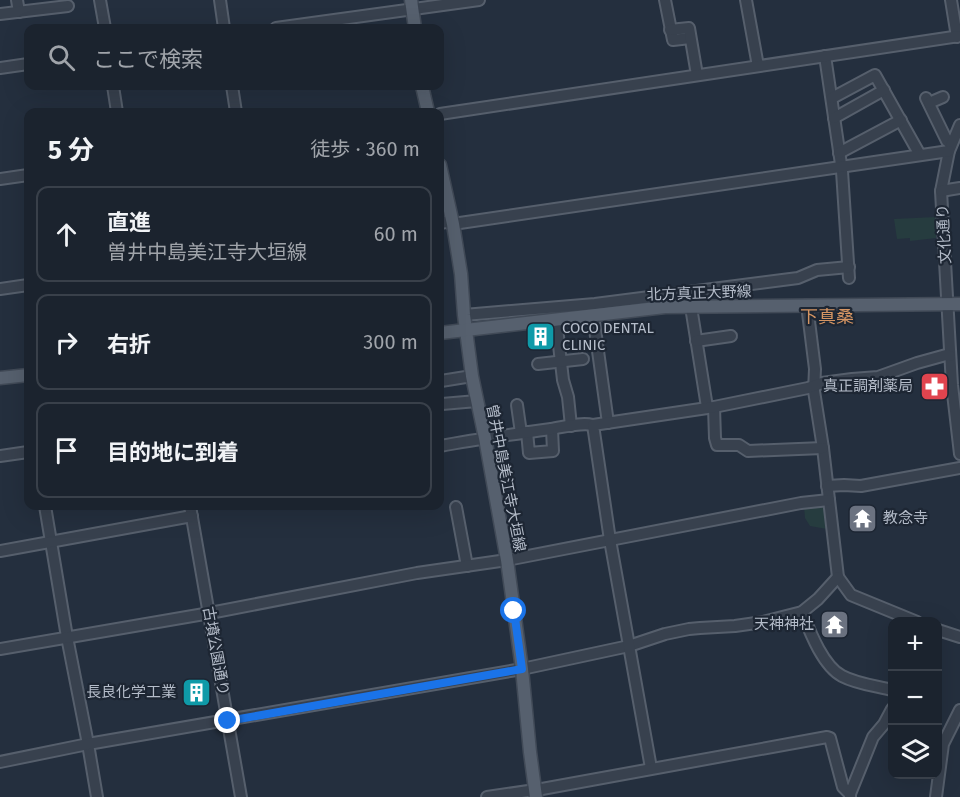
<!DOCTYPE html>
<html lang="ja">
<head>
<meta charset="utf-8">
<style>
	:root { --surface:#1b232e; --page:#242b36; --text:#f1f3f6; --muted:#a0a4aa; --line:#39404a }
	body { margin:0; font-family:"Fira Sans","Noto Sans JP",sans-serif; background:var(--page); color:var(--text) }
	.controls { position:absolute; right:18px; bottom:18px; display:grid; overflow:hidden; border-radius:12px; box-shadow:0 6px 24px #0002 }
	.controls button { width:54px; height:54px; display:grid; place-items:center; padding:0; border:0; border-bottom:2px solid var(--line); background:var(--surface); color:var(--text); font:30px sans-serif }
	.stop { position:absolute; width:18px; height:18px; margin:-14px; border:4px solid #1a73e8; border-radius:50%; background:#fff }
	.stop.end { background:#1a73e8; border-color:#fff; box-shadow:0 2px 6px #0008 }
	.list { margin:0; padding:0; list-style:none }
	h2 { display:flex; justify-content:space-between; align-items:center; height:78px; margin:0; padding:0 24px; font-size:26px }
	h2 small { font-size:20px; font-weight:400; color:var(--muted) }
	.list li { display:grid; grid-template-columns:39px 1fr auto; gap:18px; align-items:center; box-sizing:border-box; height:96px; margin:0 12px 12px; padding:0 12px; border:2px solid var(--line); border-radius:12px }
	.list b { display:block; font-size:22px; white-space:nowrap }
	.list p { margin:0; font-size:20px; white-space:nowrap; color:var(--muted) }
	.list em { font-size:20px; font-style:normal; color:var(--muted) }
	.icon { flex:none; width:33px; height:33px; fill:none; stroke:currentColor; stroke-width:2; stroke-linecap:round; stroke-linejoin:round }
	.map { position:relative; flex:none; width:960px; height:797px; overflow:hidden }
	.search { position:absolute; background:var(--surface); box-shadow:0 6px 24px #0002; left:24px; top:24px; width:420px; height:66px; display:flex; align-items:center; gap:15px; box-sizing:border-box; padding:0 21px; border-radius:12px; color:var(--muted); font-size:22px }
	.panel { position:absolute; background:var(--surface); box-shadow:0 6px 24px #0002; left:24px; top:108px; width:420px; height:402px; border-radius:12px }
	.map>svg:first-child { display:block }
	.green { fill:#263c3f }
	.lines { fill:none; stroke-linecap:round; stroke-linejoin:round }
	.minor-casing { stroke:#565f6c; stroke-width:14 }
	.major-casing { stroke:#414a57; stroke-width:15 }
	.minor { stroke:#38414e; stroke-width:10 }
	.major { stroke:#56606e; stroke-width:12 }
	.route { stroke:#1a73e8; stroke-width:8 }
	.labels { text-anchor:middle; stroke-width:4.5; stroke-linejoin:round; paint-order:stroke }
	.street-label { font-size:15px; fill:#b4bcc9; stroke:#1d2633 }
	.poi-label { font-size:15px; fill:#b4bcc9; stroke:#1d2633; text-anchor:end }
	.quarter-label { font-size:18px; fill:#d59563; stroke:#1d2633 }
</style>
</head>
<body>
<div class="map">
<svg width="960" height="797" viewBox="0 0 960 797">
	<rect width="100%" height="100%" fill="#242f3e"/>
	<g class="green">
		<polygon points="936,217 936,238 910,241 910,238 897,239 894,219"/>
		<polygon points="826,503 827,529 810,526 805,518 804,506"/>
	</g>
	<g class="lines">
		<defs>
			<g id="minor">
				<polyline points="17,0 19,12"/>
				<polyline points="100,0 105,28"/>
				<polyline points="220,0 224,28"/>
				<polyline points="665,0 673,40 690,38"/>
				<polyline points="746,0 758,66"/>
				<polyline points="951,0 957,37"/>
				<polyline points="0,14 68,6"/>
				<polyline points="276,28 479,0"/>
				<polyline points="670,30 689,28 697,75"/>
				<polyline points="825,56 842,171 849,278"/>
				<polyline points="0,68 28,64"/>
				<polyline points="113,86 117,112"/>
				<polyline points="232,86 236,112"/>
				<polyline points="832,98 875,75 920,155"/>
				<polyline points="926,98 947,141 951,144"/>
				<polyline points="929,103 943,97"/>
				<polyline points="440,114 960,36"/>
				<polyline points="834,118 884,90"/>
				<polyline points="960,125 949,151 941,191 952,385 960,454"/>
				<polyline points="839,153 901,120"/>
				<polyline points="0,179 28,175"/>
				<polyline points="941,191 960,188"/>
				<polyline points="440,223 446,222 453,224 949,151"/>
				<polyline points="0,289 28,285"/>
				<polyline points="807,305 815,369 814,391 823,448 838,577 851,595 917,622"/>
				<polyline points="691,307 707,407"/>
				<polyline points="464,315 595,304 798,278 817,270 849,267"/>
				<polyline points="593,315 608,423"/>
				<polyline points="556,319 563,380 568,397 571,426"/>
				<polyline points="696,341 731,336"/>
				<polyline points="538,364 583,359"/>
				<polyline points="441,381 472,376"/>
				<polyline points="442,404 477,401"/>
				<polyline points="517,405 521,433"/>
				<polyline points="714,407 715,438 717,445 739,445 748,451 823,448"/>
				<polyline points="527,432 529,453 553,451 552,429"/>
				<path d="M440 446C477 439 514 434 551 429 564 427 581 422 593 425"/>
				<polyline points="0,456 28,452"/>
				<polyline points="827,486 844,485 861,486 960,468"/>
				<polyline points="45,506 67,637 88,744 97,797"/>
				<polyline points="190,506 241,797"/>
				<polyline points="456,507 467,566"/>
				<polyline points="0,551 192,516"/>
				<path d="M802 612C810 632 823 666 842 676 857 684 876 686 892 690"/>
				<polyline points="938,630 960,637"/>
				<polyline points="0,649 210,613 417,573 507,560 801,503 829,500"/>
				<polyline points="0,762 88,744 522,669 629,646 665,634 689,629 700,628 735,626 763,622 802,612 818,599 838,577"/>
				<polyline points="651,768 610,540 593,425 714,407 808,388 822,383 852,379 878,377 917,363 946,355 950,356"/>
				<polyline points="487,797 542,789 827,737 830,738 843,787 850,794"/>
				<polyline points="850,797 850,794 873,737 884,724 892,709"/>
				<polyline points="936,797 943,744 960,710"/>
			</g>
			<g id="major">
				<polyline points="411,0 415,28"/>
				<polyline points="422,86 428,112"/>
				<polyline points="440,165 453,224 461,274 464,315 472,376 485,438 507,560 522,669 530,752 536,797"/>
				<polyline points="440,333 665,307 960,304"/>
				<polyline points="0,378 28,375"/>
			</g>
		</defs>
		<use href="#minor" class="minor-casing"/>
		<use href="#major" class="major-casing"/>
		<use href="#minor" class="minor"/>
		<use href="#major" class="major"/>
	</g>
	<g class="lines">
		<polyline class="route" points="228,721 522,669 514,611"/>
	</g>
	<defs>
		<symbol id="building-square" viewBox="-11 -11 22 22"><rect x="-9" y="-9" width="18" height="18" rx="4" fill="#0f9aa8" stroke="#1d2633"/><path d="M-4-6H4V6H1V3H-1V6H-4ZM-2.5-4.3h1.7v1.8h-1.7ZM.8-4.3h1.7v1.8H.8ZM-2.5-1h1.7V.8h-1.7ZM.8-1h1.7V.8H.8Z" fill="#fff"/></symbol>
		<symbol id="pharmacy-square" viewBox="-11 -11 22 22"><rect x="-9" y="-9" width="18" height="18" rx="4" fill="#e0444e" stroke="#1d2633"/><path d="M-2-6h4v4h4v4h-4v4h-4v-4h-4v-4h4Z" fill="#fff"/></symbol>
		<symbol id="temple-square" viewBox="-11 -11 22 22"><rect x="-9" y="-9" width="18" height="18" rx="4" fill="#6b7280" stroke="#1d2633"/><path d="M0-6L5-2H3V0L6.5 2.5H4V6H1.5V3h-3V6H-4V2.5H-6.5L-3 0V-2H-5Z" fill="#fff"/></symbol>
	</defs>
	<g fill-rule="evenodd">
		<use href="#building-square" x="524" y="320" width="33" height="33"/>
		<use href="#pharmacy-square" x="918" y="370" width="33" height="33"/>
		<use href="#temple-square" x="846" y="502" width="33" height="33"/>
		<use href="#temple-square" x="818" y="608" width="33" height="33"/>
		<use href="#building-square" x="180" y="676" width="33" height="33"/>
	</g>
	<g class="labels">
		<g class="street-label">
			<text transform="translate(944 234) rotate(-93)" y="5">文化通り</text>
			<text transform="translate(699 293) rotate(-2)" y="5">北方真正大野線</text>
			<text transform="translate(506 478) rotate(79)" y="5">曽井中島美江寺大垣線</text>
			<text transform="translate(216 651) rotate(80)" y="5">古墳公園通り</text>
		</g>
		<g class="poi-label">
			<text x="562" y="333" text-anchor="start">COCO DENTAL<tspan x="562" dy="17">CLINIC</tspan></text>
			<text x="913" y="391">真正調剤薬局</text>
			<text x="883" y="523" text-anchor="start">教念寺</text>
			<text x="814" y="629">天神神社</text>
			<text x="176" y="697">長良化学工業</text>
		</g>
		<g class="quarter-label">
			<text x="827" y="323">下真桑</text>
		</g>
	</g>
</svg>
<div class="controls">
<button>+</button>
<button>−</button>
<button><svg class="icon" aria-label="layers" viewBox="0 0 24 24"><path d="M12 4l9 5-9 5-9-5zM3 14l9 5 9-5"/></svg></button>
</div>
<div class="stop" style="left:514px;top:611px"></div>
<div class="stop end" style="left:228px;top:721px"></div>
<div class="search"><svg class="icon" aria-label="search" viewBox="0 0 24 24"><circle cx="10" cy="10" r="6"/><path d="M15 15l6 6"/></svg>ここで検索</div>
<section class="panel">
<h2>5 分<small>徒歩 · 360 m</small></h2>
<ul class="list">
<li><svg class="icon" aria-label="ahead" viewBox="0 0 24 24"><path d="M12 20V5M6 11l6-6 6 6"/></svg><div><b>直進</b><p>曽井中島美江寺大垣線</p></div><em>60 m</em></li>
<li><svg class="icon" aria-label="right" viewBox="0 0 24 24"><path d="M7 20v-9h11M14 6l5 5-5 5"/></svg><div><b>右折</b></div><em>300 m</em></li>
<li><svg class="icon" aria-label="arrive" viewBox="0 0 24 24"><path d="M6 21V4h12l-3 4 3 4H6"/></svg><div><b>目的地に到着</b></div></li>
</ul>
</section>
</div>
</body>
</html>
